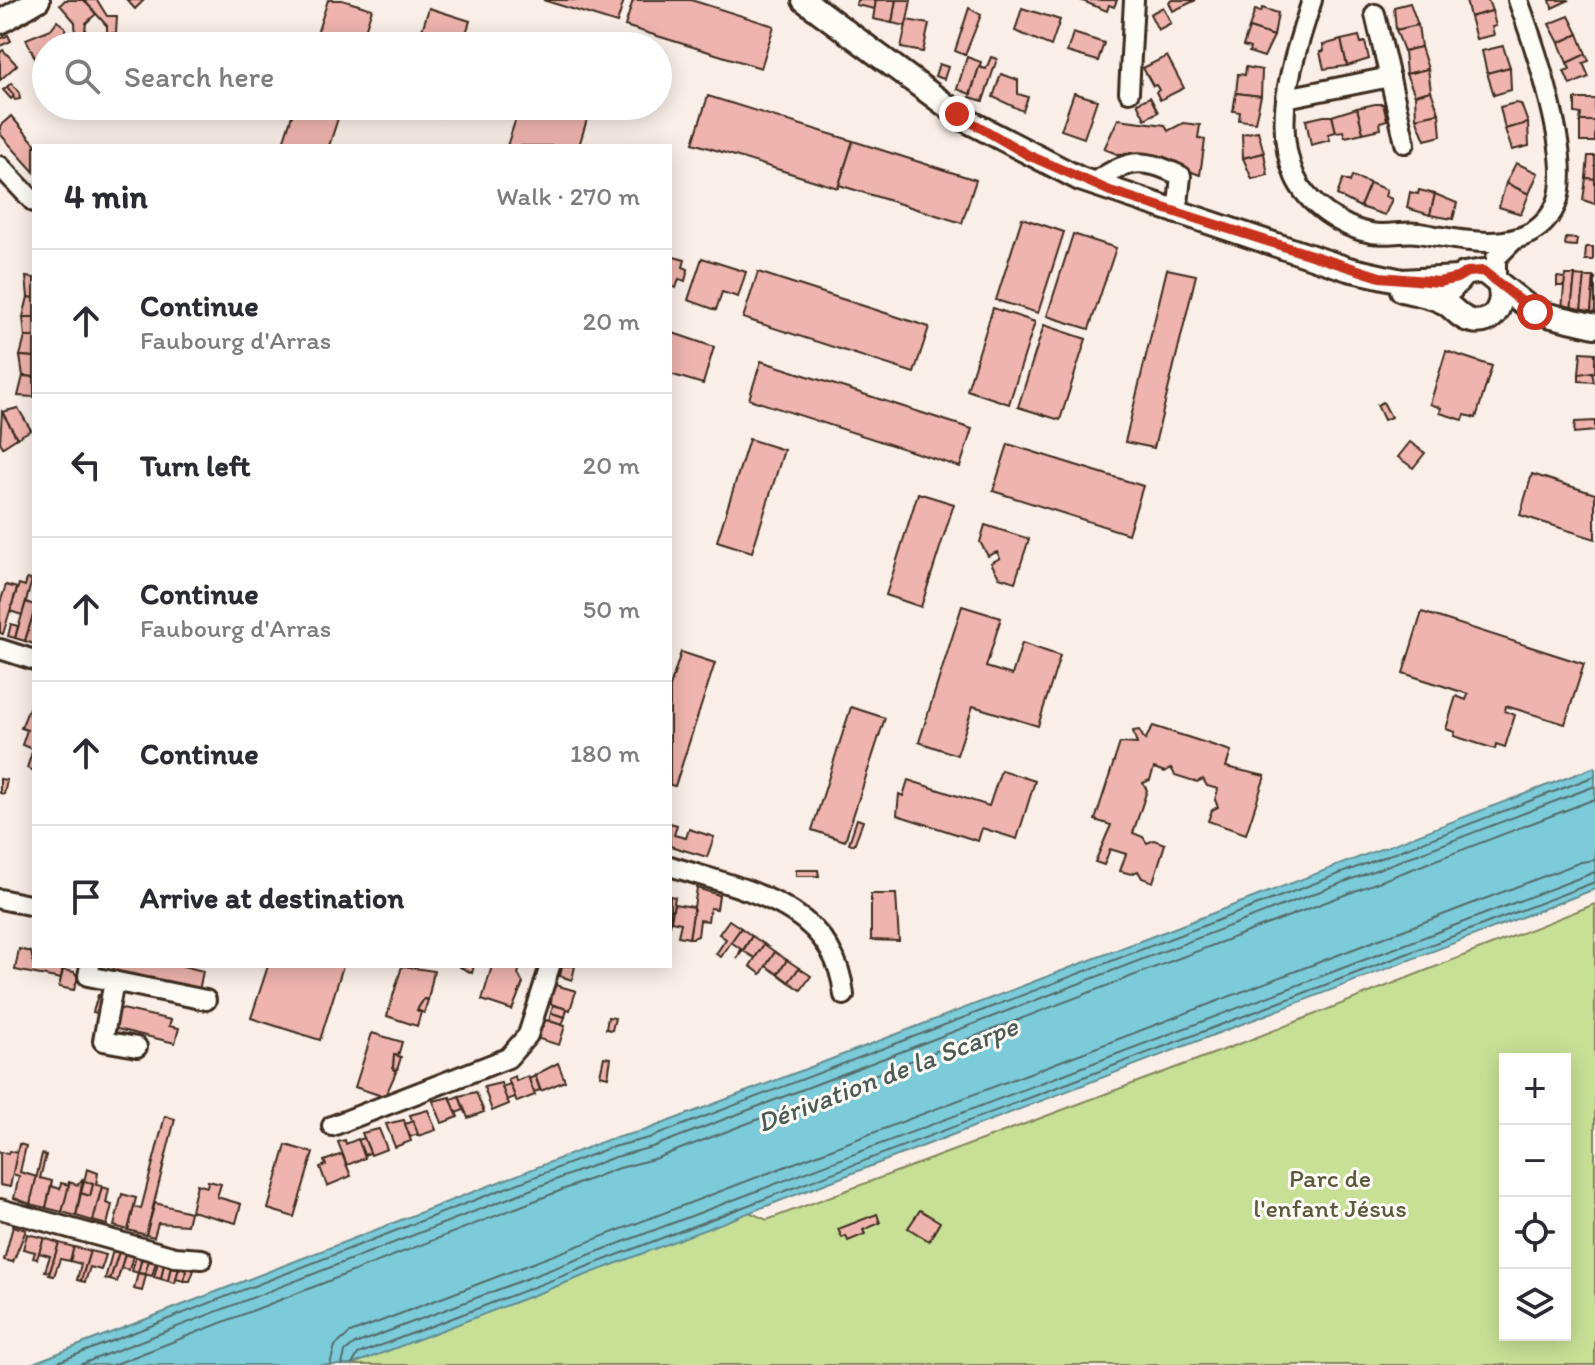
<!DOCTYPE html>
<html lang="en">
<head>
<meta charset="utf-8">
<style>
	:root { --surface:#fff; --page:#f7f7f7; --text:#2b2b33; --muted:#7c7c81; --line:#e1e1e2 }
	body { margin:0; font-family:Itim,sans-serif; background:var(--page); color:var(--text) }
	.controls { position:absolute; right:24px; bottom:24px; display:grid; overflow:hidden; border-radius:0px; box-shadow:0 4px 20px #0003 }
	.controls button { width:72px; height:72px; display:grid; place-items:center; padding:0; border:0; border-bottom:2px solid var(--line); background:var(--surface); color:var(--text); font:40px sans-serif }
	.stop { position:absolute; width:24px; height:24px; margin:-18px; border:6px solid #c8321e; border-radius:50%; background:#fff }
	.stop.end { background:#c8321e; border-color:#fff; box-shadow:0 2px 8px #0008 }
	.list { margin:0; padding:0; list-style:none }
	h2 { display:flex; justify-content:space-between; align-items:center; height:104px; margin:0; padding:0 32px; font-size:34px }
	h2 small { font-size:26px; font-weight:400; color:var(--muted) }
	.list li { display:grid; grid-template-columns:52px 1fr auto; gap:24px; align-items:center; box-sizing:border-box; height:144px; padding:0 32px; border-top:2px solid var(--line) }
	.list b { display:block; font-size:30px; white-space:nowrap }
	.list p { margin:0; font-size:26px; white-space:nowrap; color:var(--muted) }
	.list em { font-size:26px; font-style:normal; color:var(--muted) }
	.icon { flex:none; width:44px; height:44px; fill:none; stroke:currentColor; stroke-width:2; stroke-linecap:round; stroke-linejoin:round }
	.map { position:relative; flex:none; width:1595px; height:1365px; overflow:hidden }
	.search { position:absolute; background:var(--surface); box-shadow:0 4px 20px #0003; left:32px; top:32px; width:640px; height:88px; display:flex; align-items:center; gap:20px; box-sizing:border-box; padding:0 28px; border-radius:44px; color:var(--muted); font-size:30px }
	.panel { position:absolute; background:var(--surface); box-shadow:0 4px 20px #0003; left:32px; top:144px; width:640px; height:824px; border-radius:0px }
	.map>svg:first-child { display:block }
	.green { fill:#c8e096; stroke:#82855a; stroke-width:2; fill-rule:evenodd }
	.water { fill:#7ccbd9; stroke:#628b8e; stroke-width:2 }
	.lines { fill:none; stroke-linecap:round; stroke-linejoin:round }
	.shore { stroke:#556a69; stroke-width:2 }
	.building { fill:#efb4ad; stroke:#3b2a1e; stroke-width:2 }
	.minor-casing { stroke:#3b2a1e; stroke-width:24 }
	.major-casing { stroke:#3b2a1e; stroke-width:28 }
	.minor { stroke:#fdfcf7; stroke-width:18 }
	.major { stroke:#fdfcf7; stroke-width:22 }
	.route { stroke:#c8321e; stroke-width:10 }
	.labels { text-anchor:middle; stroke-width:6; stroke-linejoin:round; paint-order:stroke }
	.park-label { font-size:26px; fill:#5e583c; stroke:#fdfcf7 }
	.water-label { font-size:28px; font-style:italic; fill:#4e5a56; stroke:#fdfcf7 }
</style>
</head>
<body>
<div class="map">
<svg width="1595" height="1365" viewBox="0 0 1595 1365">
	<rect width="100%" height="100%" fill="#faeee8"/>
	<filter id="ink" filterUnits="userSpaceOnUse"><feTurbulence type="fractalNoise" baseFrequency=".0125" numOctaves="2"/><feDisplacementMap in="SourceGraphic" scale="16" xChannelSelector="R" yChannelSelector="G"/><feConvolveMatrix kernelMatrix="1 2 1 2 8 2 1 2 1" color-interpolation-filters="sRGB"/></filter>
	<g filter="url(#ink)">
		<path class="green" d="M1595 904V1365H95L634 1162 767 1220 1242 1043ZM1505 1059H1565V1335H1505Z"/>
		<polygon class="water" points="1595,767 1595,889 351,1365 28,1365 607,1140 646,1130"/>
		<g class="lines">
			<g class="shore">
				<polyline points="50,1365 609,1148 649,1138 1595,776"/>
				<polyline points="79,1365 612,1158 652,1147 1595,786"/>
				<polyline points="113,1365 616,1169 657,1158 1595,799"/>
				<polyline points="330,1365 335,1346 350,1333 1581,862 1595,860"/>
				<polyline points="342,1365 345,1352 355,1344 1595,872"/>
				<polyline points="352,1365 358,1354 1595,882"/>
			</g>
		</g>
		<g class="building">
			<polygon points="65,0 84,0 96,14 86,23 83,46 76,46 75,22 60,5"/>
			<polygon points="84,0 97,0 107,16 117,16 116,33 107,33 107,26"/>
			<polygon points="127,0 144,0 135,9"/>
			<polygon points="328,0 342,0 372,9 360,46 313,46"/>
			<polygon points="543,0 624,0 617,23"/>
			<polygon points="633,0 691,0 774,26 761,68 625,26"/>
			<polygon points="857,0 876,0 875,9 856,5"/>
			<polygon points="876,0 896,0 892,23 873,19"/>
			<polygon points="896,0 911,0 906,26 892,23"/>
			<polygon points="1080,0 1117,0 1114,7 1109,5 1107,11"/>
			<polygon points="1196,0 1173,11 1169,2 1172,0"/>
			<polygon points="1466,0 1488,0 1492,11 1470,17"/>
			<polygon points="1550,0 1569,0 1552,8"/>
			<polygon points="1410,3 1418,25 1396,30 1394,7"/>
			<polygon points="1163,7 1171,23 1158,30 1150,14"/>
			<polygon points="429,8 470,21 462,46 417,46"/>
			<polygon points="969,8 981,15 965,55 955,51"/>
			<polygon points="1022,8 1060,20 1051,46 1015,31"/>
			<polygon points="1262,8 1278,13 1274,36 1249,28 1255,10 1261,12"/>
			<polygon points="1492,11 1496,26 1492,27 1494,35 1476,39 1470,17"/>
			<polygon points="1569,16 1578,34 1559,43 1549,24"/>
			<polygon points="907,20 929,24 923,52 901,48"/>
			<polygon points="57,21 65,27 66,44 46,46 44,56 35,58 26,39 51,29"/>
			<polygon points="1418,25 1421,47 1404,51 1396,30"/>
			<polygon points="1249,28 1274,36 1264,57 1249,52 1250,48 1243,46"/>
			<polygon points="1073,33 1104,43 1098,61 1067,52"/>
			<polygon points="1578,34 1586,54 1567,63 1559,43"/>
			<polygon points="8,35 11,41 0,46 0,39"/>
			<polygon points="1359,36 1361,43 1365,42 1369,59 1347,66 1341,40"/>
			<polygon points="1341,40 1347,66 1324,69 1320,52 1324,51 1323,45"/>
			<polygon points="1503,46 1510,67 1487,73 1482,51"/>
			<polygon points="1421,47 1428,69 1406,74 1404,51"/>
			<polygon points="3,50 17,65 0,80 0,53"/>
			<polygon points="1586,54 1589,61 1583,63 1589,77 1570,85 1564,71 1570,69 1567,63"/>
			<polygon points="1167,56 1184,88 1160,100 1156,92 1159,90 1156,85 1153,86 1143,68"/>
			<polygon points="967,57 981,62 970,94 957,89"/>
			<polygon points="991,57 997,59 983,101 970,97 979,67 986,69"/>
			<polygon points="939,64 948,67 944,79 935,76"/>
			<polygon points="1246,67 1262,70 1261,96 1236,93 1238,74 1245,75"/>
			<polygon points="1510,67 1511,90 1494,95 1487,73"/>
			<polygon points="1428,69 1431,91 1415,95 1406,74"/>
			<polygon points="1001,74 1018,80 1018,94 1028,97 1023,111 993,97"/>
			<polygon points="11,83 19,92 20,99 15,100 7,87"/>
			<polygon points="7,87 14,95 11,99 3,90"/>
			<polygon points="1431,91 1439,113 1416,118 1415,95"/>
			<polygon points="1074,93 1097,100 1084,138 1061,130"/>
			<polygon points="1236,93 1261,96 1255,122 1239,120 1240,112 1233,111"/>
			<polygon points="708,96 853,141 838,188 693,143"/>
			<polygon points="1150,97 1158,112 1145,119 1137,103"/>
			<polygon points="1575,99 1595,99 1595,121 1580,121 1581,114 1575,113"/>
			<polygon points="1515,103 1521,104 1528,123 1505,129 1500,107"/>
			<polygon points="1375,104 1383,104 1387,120 1380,122 1381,129 1363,133 1357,108"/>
			<polygon points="295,106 342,106 329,146 282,146"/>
			<polygon points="407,106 443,106 440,117"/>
			<polygon points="520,106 591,106 579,146 507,146"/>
			<polygon points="1357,108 1363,133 1345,137 1343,131 1336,132 1332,116"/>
			<polygon points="1439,113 1441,136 1425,140 1416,118"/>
			<polygon points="11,116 37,146 34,146 34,172 1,135 0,126"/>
			<polygon points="1324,116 1332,116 1336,132 1328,134 1330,140 1311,145 1306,120"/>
			<polygon points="1118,119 1165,125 1168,131 1183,123 1200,125 1198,138 1205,140 1200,175 1142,153 1117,154 1104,149"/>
			<rect x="1580" y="121" width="15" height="21"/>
			<polygon points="1528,123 1529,146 1512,150 1505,129"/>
			<polygon points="1258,131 1264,153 1243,158 1242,134"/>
			<polygon points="853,141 976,180 962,223 839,185"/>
			<polygon points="1264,153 1268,175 1252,179 1243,158"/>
			<polygon points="1588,156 1595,156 1595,179 1586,178"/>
			<polygon points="1516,163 1538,173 1529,194 1506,183"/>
			<polygon points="1352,176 1370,183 1360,207 1337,195 1343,179 1350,182"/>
			<polygon points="1586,178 1595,179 1595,204 1583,200"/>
			<polygon points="1370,183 1387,190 1385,196 1392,199 1385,215 1360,207"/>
			<polygon points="1506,183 1529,194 1521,214 1499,207"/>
			<polygon points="1419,190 1435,194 1430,215 1407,208 1410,192 1418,194"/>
			<polygon points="1435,194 1457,203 1453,219 1430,215"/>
			<polygon points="1022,218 1064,232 1038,313 996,300"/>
			<polygon points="1073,234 1116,248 1089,329 1047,316"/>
			<polygon points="1566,238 1577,239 1576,246 1565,245"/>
			<polygon points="1586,247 1593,247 1593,260 1585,260"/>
			<polygon points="670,256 685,260 683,267 688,269 685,281 679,279 676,288 670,286"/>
			<polygon points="702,258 746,272 738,297 722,292 716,310 688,300"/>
			<polygon points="1167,269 1196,275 1154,448 1125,442"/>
			<polygon points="758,272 929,327 914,373 743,318"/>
			<polygon points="1565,275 1575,275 1571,311 1562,310"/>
			<polygon points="1575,276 1585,277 1581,311 1571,311"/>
			<polygon points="26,277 34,278 34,298 28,297"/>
			<polygon points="1557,277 1565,278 1564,286 1557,286"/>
			<polygon points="1585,277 1594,277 1591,312 1581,311"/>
			<polygon points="1594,277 1595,278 1595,313 1591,312"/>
			<polygon points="28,297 34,298 34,317 23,317"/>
			<polygon points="993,308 1035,322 1009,404 967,390"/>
			<polygon points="23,317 34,317 34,337 25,337"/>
			<polygon points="1044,325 1086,339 1060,420 1018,407"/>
			<polygon points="670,332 714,347 703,384 670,374"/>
			<polygon points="25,337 34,337 34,357 20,356"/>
			<polygon points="1446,351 1492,366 1476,418 1465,415 1463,420 1440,413 1441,408 1430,404"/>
			<polygon points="1581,352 1595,353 1595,372 1591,374 1579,374"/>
			<polygon points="20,356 34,357 34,377 23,376"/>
			<polygon points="761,361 972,429 960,467 749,399"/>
			<polygon points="1592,372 1594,382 1579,381 1579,374"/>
			<polygon points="23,376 34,377 34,397 18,396"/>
			<polygon points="1383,402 1391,417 1384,420 1377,405"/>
			<polygon points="18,408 31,430 17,438 2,412"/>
			<polygon points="2,412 17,438 3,447 0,442"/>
			<polygon points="1595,421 1595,431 1574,433 1575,422"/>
			<polygon points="749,439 784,450 752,552 717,541"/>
			<polygon points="1410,442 1425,453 1413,468 1398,457"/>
			<polygon points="1008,444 1143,486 1128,534 993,491"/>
			<polygon points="1532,474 1595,494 1595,539 1520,515"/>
			<polygon points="918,493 954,504 921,607 886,595"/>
			<polygon points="985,525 1029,539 1015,582 999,577 991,563 1000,558 997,552 988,556 980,542"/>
			<polygon points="27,579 32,580 22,615 10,611 19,584 25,586"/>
			<polygon points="6,585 17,588 3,634 0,633 0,603"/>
			<polygon points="26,602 34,605 34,612 25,641 15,638"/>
			<polygon points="962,606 1001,618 986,667 1012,675 1022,643 1060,656 1038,726 973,706 957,755 919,742"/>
			<polygon points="34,612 34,644 25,641"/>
			<polygon points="1422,612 1584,664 1565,724 1506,706 1505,711 1515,715 1505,747 1496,744 1495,749 1454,736 1455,732 1446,729 1456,696 1466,700 1468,694 1403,673"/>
			<polygon points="11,624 18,626 15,638 8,636"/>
			<polygon points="681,652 715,663 675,786 670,785 670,687"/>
			<polygon points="31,703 34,704 34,771 27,768 33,749 22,745 27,730 21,728"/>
			<polygon points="851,707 885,718 845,841 812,830"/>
			<polygon points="1153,726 1231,751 1226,767 1265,776 1246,834 1208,821 1212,810 1218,807 1215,800 1218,789 1207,786 1203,779 1197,782 1175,775 1171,768 1165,772 1154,768 1150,780 1143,783 1147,790 1133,833 1143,837 1147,843 1154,840 1165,844 1153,882 1142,878 1138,871 1131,874 1120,871 1126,854 1110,849 1104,865 1095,862 1111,825 1095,820 1120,743 1137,744 1133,731 1139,730 1145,740"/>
			<polygon points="1001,770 1035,781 1017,839 982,828 978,841 897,815 899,794 903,796 908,780 989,806"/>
			<polygon points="0,779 7,780 4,794 0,793"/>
			<polygon points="857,819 863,821 854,845 849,843"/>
			<polygon points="670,823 677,825 674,835 686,838 689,829 714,837 707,857 670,846"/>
			<polygon points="796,870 818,870 819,876 796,876"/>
			<polygon points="697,888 719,895 717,909 710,908 708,921 700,920 698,936 693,938 689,938"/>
			<polygon points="871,894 896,894 899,941 871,940"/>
			<polygon points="670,896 675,897 670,926"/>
			<polygon points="674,904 694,907 689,938 678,936 681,923 671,921"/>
			<polygon points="729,920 741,928 721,957 716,954 726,939 719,934"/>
			<polygon points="741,928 752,936 737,959 741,949 731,942"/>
			<polygon points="752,936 764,944 755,958 743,951"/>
			<polygon points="764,944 775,952 761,974 750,966"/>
			<polygon points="19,949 31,952 34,966 63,966 61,979 15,970"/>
			<polygon points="775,952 787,960 778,974 766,966"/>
			<polygon points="787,960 799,968 789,982 778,974"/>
			<polygon points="114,966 183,966 203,971 199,991 113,971"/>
			<polygon points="268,966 343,966 320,1040 251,1018"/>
			<polygon points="402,966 434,971 428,1000 424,999 417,1010 421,1012 417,1026 387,1016"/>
			<polygon points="458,966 474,966 472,973"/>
			<polygon points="492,966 526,966 520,968 518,974 523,983 512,1010 482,1000"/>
			<polygon points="562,966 575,966 572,980 560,976"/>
			<polygon points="799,968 811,976 801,990 789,982"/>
			<polygon points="63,970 74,972 78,977 74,990 59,987"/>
			<polygon points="552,984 576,991 570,1010 551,1004"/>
			<polygon points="98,995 105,996 101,1014 93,1012"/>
			<polygon points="424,999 428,1000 424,1013 417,1010"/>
			<polygon points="553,1005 567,1009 565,1017 551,1013"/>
			<polygon points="118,1008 171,1020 169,1026 179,1028 175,1043 113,1028"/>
			<polygon points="551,1013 565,1017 562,1025 549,1021"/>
			<polygon points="608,1017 615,1018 612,1030 606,1029"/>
			<polygon points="546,1020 565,1026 559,1045 536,1038"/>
			<polygon points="372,1033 402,1042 398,1056 394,1055 393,1069 397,1070 385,1097 355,1087"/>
			<polygon points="394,1055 401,1057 397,1070 393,1069"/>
			<polygon points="604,1057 611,1058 608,1077 600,1075"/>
			<polygon points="558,1063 565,1081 541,1091 535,1075"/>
			<polygon points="515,1076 516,1081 528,1076 535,1095 517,1102 508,1079"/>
			<polygon points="535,1076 540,1090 534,1092 529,1079"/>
			<polygon points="501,1083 509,1104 492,1111 484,1087"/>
			<polygon points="510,1084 515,1097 507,1100 502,1087"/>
			<polygon points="476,1092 484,1112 468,1118 459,1096"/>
			<polygon points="459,1096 464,1110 456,1113 451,1099"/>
			<polygon points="450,1097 458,1117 442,1123 433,1101"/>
			<polygon points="428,1110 436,1130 418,1136 410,1115"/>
			<polygon points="165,1116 175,1119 146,1235 128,1230 134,1207 141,1209"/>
			<polygon points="404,1120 411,1141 395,1147 386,1124"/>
			<polygon points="413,1121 418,1134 410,1137 405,1124"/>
			<polygon points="379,1129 387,1149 371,1155 362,1133"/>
			<polygon points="364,1138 370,1153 364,1155 358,1140"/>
			<polygon points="358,1139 365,1158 347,1165 338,1142 345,1140 346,1144"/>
			<polygon points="19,1144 26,1146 20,1172 37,1177 30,1204 14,1198 19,1176 12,1174"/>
			<polygon points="286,1145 313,1153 294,1217 268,1209"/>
			<polygon points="9,1151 17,1153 10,1187 0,1185 0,1152 8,1154"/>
			<polygon points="42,1154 46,1155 40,1178 52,1181 46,1208 30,1204"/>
			<polygon points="342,1154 351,1176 327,1186 320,1167 326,1165 324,1161"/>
			<polygon points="87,1169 98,1173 96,1185 102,1186 93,1221 76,1216 81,1193 90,1196 93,1184 84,1182"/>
			<polygon points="83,1178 76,1216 62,1212 69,1182 78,1185"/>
			<polygon points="208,1181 221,1184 217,1197 241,1204 236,1223 191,1211 197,1184 207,1187"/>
			<polygon points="84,1182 93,1184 90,1196 81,1193"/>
			<polygon points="61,1183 69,1185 62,1212 46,1208 51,1186 60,1189"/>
			<polygon points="102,1187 109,1189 106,1203 112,1205 107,1225 93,1221"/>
			<polygon points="122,1194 136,1198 128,1230 114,1226"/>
			<polygon points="155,1203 190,1212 187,1225 158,1223 154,1237 146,1235"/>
			<polygon points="920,1210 940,1222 929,1241 908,1228"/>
			<polygon points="877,1214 880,1223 863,1230 865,1234 848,1241 846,1236 842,1238 838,1229"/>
			<polygon points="13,1226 26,1230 13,1262 4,1260"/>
			<polygon points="27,1234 44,1238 37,1259 33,1258 35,1252 23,1249"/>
			<polygon points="44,1238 59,1243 50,1272 45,1271 50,1256 39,1253"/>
			<polygon points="59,1243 74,1247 70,1261 60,1259 54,1276 49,1275"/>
			<polygon points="74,1247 90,1251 81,1281 77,1280 81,1264 70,1261"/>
			<polygon points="113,1250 119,1252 110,1280 105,1279"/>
			<polygon points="90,1251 106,1255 101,1270 90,1267 85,1282 81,1281"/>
			<polygon points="119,1252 125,1254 117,1282 110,1280"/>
			<polygon points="125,1254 133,1256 129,1270 121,1268"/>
			<polygon points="136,1256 142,1258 138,1273 132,1271"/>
			<polygon points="142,1258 149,1260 145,1274 138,1273"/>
			<polygon points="149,1260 156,1262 152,1276 145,1274"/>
			<polygon points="158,1262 164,1264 161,1279 154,1277"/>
			<polygon points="164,1264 171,1266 168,1281 161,1279"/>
			<polygon points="171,1266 179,1268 175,1283 168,1281"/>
			<polygon points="179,1268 186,1270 184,1281 176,1279"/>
			<polygon points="187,1268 194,1270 190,1281 184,1281"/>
			<polygon points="138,1273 146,1275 142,1291 134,1289"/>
		</g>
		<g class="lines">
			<defs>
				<g id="minor">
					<path d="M1312 0C1295 56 1270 119 1295 177 1307 204 1342 228 1371 233 1386 236 1403 231 1419 233 1463 240 1531 259 1556 205 1575 162 1534 44 1518 0"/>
					<polyline points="1375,14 1405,143"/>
					<polyline points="1129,92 1134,0"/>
					<polyline points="1286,98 1390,77"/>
					<polyline points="0,166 34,202"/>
					<path d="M1091 184C1129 160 1139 156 1181 176L1177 214"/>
					<polyline points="1496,280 1496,258 1514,240"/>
					<polyline points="0,649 34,660"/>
					<path d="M670 866C741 889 835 903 844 995"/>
					<polyline points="0,899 34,906"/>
					<polyline points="90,966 88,976 206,1000"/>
					<polyline points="114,981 103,1041 137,1047"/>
					<polyline points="332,1126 508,1058 528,1035 550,966"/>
					<polyline points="0,1209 175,1257 202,1259"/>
				</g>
				<g id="major">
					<polyline points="804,0 966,120 1080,179 1348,269 1402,281 1457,278"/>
					<polyline points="0,22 38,0"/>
					<polyline points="1452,288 1464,274 1483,271 1535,312 1595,326"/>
					<path d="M1402 290C1416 294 1432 295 1445 303 1455 309 1460 319 1472 321 1495 326 1506 302 1498 283"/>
				</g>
			</defs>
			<use href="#minor" class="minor-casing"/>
			<use href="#major" class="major-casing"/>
			<use href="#minor" class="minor"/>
			<use href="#major" class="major"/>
		</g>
	</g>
	<g class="lines" filter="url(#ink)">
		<polyline class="route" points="957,114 1028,155 1110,191 1380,277 1439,282 1457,278 1467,272 1483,271 1535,312"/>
	</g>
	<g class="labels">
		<g class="park-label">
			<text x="1330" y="1187">Parc de<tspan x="1330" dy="30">l'enfant Jésus</tspan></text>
		</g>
		<g class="water-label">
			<text transform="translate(887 1074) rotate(-21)" y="10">Dérivation de la Scarpe</text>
		</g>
	</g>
</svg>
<div class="controls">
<button>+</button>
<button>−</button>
<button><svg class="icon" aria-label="locate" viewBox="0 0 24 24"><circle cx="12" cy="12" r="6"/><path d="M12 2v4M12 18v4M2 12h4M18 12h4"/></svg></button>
<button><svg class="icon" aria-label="layers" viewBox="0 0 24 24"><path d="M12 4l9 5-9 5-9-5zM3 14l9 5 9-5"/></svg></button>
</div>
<div class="stop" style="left:1535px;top:312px"></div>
<div class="stop end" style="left:957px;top:114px"></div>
<div class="search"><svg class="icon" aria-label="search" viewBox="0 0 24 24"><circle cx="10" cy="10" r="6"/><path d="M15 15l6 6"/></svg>Search here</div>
<section class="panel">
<h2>4 min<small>Walk · 270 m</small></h2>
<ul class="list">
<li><svg class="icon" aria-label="ahead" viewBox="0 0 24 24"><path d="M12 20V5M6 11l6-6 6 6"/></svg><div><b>Continue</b><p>Faubourg d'Arras</p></div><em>20 m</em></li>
<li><svg class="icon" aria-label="left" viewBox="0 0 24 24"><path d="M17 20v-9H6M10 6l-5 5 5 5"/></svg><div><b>Turn left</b></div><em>20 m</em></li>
<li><svg class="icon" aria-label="ahead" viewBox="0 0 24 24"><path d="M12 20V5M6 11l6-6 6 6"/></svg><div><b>Continue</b><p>Faubourg d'Arras</p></div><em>50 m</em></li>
<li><svg class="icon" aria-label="ahead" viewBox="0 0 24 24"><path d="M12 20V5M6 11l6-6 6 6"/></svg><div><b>Continue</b></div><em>180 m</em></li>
<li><svg class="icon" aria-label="arrive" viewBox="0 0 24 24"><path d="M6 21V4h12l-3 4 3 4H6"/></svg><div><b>Arrive at destination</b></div></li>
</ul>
</section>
</div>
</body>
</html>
